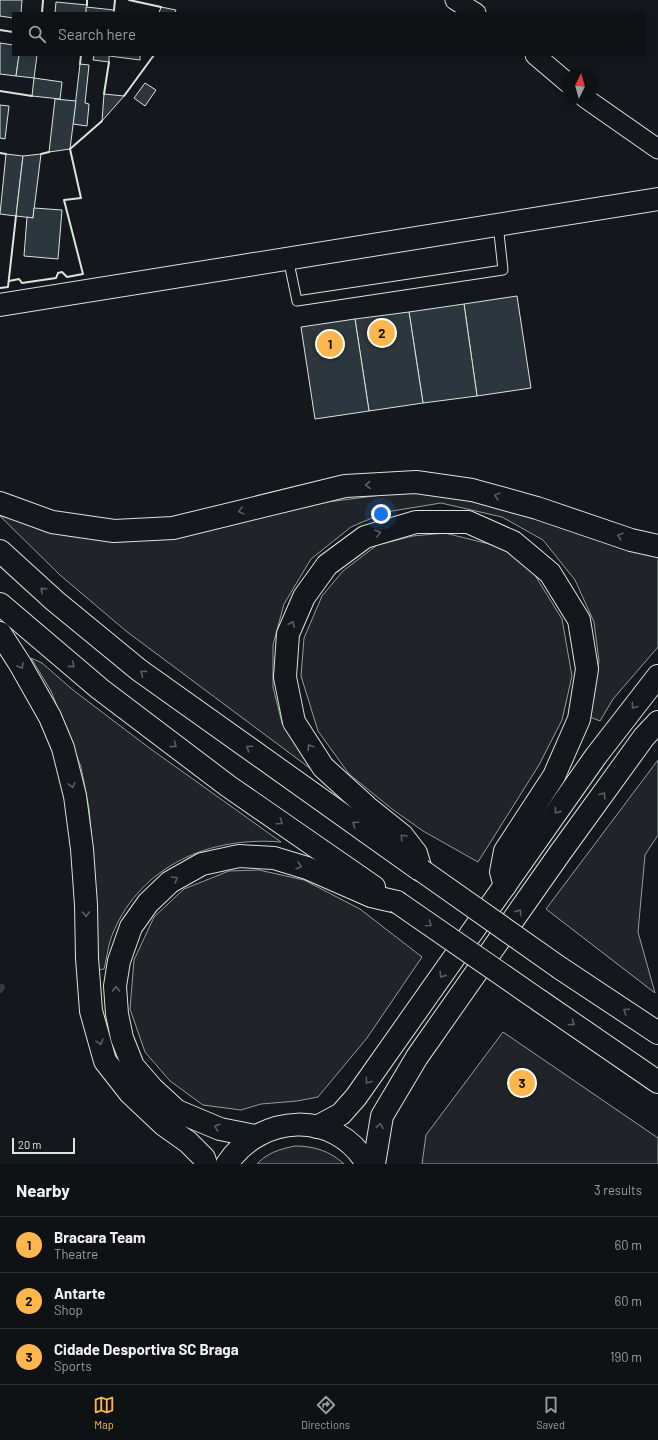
<!DOCTYPE html>
<html lang="en">
<head>
<meta charset="utf-8">
<style>
	:root { --surface:#0f1215; --page:#181b1e; --text:#f1f3f6; --muted:#9b9ea0; --line:#2f3234; --accent:#ffb74d }
	body { margin:0; font-family:Barlow,sans-serif; background:var(--page); color:var(--text) }
	.compass { position:absolute; left:562px; top:68px; width:36px; height:36px; border-radius:50%; background:var(--surface); box-shadow:0 2px 10px #0003; rotate:5deg }
	.scale { position:absolute; left:12px; bottom:10px; width:63px; box-sizing:border-box; padding-left:4px; border:2px solid #d8e6dc; border-top:0; font-size:11px; line-height:14px; white-space:nowrap; color:#d8e6dc; -webkit-text-stroke:3px #14181c; paint-order:stroke }
	.you { position:absolute; left:381px; top:514px; width:14px; height:14px; margin:-10px; border:3px solid #fff; border-radius:50%; background:#1a73e8; box-shadow:0 0 0 6px #1a73e833 }
	.badge { display:grid; place-items:center; width:26px; height:26px; border-radius:50%; background:var(--accent); color:#111; font-size:13px; font-weight:700 }
	.pin { position:absolute; translate:-50% -50%; border:2px solid #fff; box-shadow:0 1px 4px #0006 }
	.list { margin:0; padding:0; list-style:none }
	h2 { display:flex; justify-content:space-between; align-items:center; height:52px; margin:0; padding:0 16px; font-size:17px }
	h2 small { font-size:13px; font-weight:400; color:var(--muted) }
	.list li { display:grid; grid-template-columns:26px 1fr auto; gap:12px; align-items:center; box-sizing:border-box; height:56px; padding:0 16px; border-top:1px solid var(--line) }
	.list b { display:block; font-size:15px; white-space:nowrap }
	.list p { margin:0; font-size:13px; white-space:nowrap; color:var(--muted) }
	.list em { font-size:13px; font-style:normal; color:var(--muted) }
	.icon { flex:none; width:22px; height:22px; fill:none; stroke:currentColor; stroke-width:2; stroke-linecap:round; stroke-linejoin:round }
	.map { position:relative; flex:none; width:658px; height:1164px; overflow:hidden }
	.search { position:absolute; background:var(--surface); box-shadow:0 2px 10px #0003; left:12px; right:12px; top:12px; height:44px; display:flex; align-items:center; gap:10px; box-sizing:border-box; padding:0 14px; border-radius:0px; color:var(--muted); font-size:15px }
	.sheet { height:220px; background:var(--surface) }
	nav { display:flex; justify-content:space-around; align-items:center; box-sizing:border-box; height:56px; border-top:1px solid var(--line); background:var(--surface); font-size:11px; color:var(--muted) }
	nav a { display:grid; justify-items:center; gap:2px }
	nav .on { color:var(--accent) }
	.map>svg:first-child { display:block }
	.green { fill:#202428; stroke:#939e99 }
	.lines { fill:none; stroke-linecap:round; stroke-linejoin:round }
	.stream { stroke:#363b3e; stroke-width:6 }
	.building { fill:#2c363c; stroke:#d8e6dc }
	.lane-casing { stroke:#d8e6dc; stroke-width:11 }
	.street-casing { stroke:#d8e6dc; stroke-width:21 }
	.secondary-casing { stroke:#d8e6dc; stroke-width:24 }
	.primary-casing { stroke:#d8e6dc; stroke-width:24 }
	.highway-casing { stroke:#d8e6dc; stroke-width:24 }
	.lane { stroke:#14181c; stroke-width:9 }
	.street { stroke:#14181c; stroke-width:19 }
	.secondary { stroke:#14181c; stroke-width:22 }
	.primary { stroke:#14181c; stroke-width:22 }
	.highway { stroke:#14181c; stroke-width:22 }
	.highway-bridge-casing { stroke:#d8e6dc; stroke-width:24; stroke-linecap:butt }
	.highway-bridge { stroke:#14181c; stroke-width:22 }
	.wall { stroke:#d8e6dc; stroke-width:2 }
	.oneway { stroke:#59605f }
</style>
</head>
<body>
<div class="map">
<svg width="658" height="1164" viewBox="0 0 658 1164">
	<rect width="100%" height="100%" fill="#14181c"/>
	<g class="green">
		<polygon points="405,492 470,496 658,555 658,647 613,699 600,721 590,717 599,661 594,622 575,580 543,540 502,517 441,503 386,512 351,527 311,559 284,604 273,645 273,687 282,723 311,769 126,631 60,575 0,516 69,535"/>
		<polygon points="445,533 501,547 533,572 562,619 572,676 562,720 539,765 478,862 423,831 392,809 349,774 318,731 301,676 304,638 322,596 343,571 377,545 413,536"/>
		<path d="M31 658 42 663 73 690 148 747 281 842C211 836 141 865 113 933 108 944 107 958 104 969L98 970 94 863 89 808 81 767 51 691Z"/>
		<polygon points="658,760 658,835 645,855 638,932 655,993 546,909"/>
		<polygon points="259,870 304,880 360,909 422,957 367,1038 318,1097 297,1101 261,1104 241,1110 203,1105 170,1081 145,1052 130,1009 134,960 154,917 184,889 229,871"/>
		<polygon points="503,1032 658,1138 658,1164 422,1164 426,1135"/>
		<path d="M295 1146C314 1146 330 1151 344 1164H257C267 1153 280 1149 295 1146Z"/>
	</g>
	<g class="lines">
		<polyline class="stream" points="0,990 2,987"/>
	</g>
	<g class="building">
		<polygon points="0,0 22,0 21,13 13,13 13,18 0,16"/>
		<polygon points="56,2 87,5 86,13 55,13"/>
		<polygon points="86,7 114,10 114,13 86,13"/>
		<polygon points="161,7 176,10 175,13 159,13"/>
		<polygon points="0,43 13,45 13,55 19,55 16,76 0,74"/>
		<polygon points="19,55 37,55 34,78 16,76"/>
		<polygon points="94,55 109,55 109,62 93,60"/>
		<polygon points="109,55 140,55 140,60 109,56"/>
		<polygon points="80,64 89,65 85,103 89,104 87,126 73,124"/>
		<polygon points="34,78 62,82 60,99 32,96"/>
		<polygon points="145,83 156,90 145,106 134,98"/>
		<polygon points="104,94 124,96 102,121"/>
		<polygon points="55,99 76,101 70,149 49,152"/>
		<polygon points="0,105 9,106 5,139 0,138"/>
		<polygon points="6,154 23,156 16,216 0,214"/>
		<polygon points="41,154 33,218 16,216 23,156"/>
		<polygon points="34,208 62,210 58,259 24,256 27,217 33,218"/>
		<polygon points="517,296 531,388 477,396 464,304"/>
		<polygon points="464,304 477,396 423,403 409,312"/>
		<polygon points="409,312 423,403 369,411 355,319"/>
		<polygon points="355,319 369,411 315,419 301,327"/>
	</g>
	<g class="lines">
		<defs>
			<polyline id="lane" points="288,258 297,301 503,270 498,224"/>
			<g id="street">
				<polyline points="455,0 476,13"/>
				<polyline points="535,55 568,83"/>
				<polyline points="585,98 658,149"/>
			</g>
			<polyline id="secondary" points="0,305 658,199"/>
			<g id="primary">
				<polyline points="317,1127 341,1114 356,1097 596,756 658,676"/>
				<path d="M227 1164C260 1114 335 1109 367 1164"/>
				<polyline points="374,1164 382,1116 417,1057 560,853 644,737 658,722"/>
			</g>
			<g id="highway">
				<polyline points="0,503 52,522 114,531 173,528 345,486 416,482 472,490 537,508 631,540 658,546"/>
				<polyline points="0,551 55,601 139,670 420,870"/>
				<polyline points="0,604 100,689 228,786 374,887"/>
				<polyline points="0,633 20,664 50,717 63,748 75,796 82,849 86,905 87,958 91,1011 105,1061 130,1093 164,1125 188,1142 204,1158 206,1164"/>
				<polyline points="421,870 416,853 402,835 367,807 323,767 294,722 285,677 288,634 304,597 327,565 365,537 416,522 468,522 513,542 550,573 579,620 587,669 579,719 554,776 505,851 501,872 505,886"/>
				<polyline points="560,968 658,1033"/>
				<polyline points="540,1001 658,1082"/>
				<polyline points="255,1136 220,1129 177,1111 152,1088 133,1066 122,1038 117,1014 115,986 119,961 131,927 148,903 170,882 202,864 239,856 274,858 307,868 371,896 397,902"/>
			</g>
		</defs>
		<use href="#lane" class="lane-casing"/>
		<use href="#street" class="street-casing"/>
		<use href="#secondary" class="secondary-casing"/>
		<use href="#primary" class="primary-casing"/>
		<use href="#highway" class="highway-casing"/>
		<use href="#lane" class="lane"/>
		<use href="#street" class="street"/>
		<use href="#secondary" class="secondary"/>
		<use href="#primary" class="primary"/>
		<use href="#highway" class="highway"/>
		<defs>
			<g id="highway-bridge">
				<polyline points="421,870 560,968"/>
				<polyline points="397,902 540,1001"/>
			</g>
		</defs>
		<use href="#highway-bridge" class="highway-bridge-casing"/>
		<use href="#highway-bridge" class="highway-bridge"/>
		<g class="wall">
			<polyline points="129,0 161,7"/>
			<polyline points="87,5 87,0"/>
			<polyline points="114,10 115,0"/>
			<polyline points="42,13 43,0"/>
			<polyline points="0,30 13,32"/>
			<polyline points="80,64 81,55"/>
			<polyline points="0,91 32,96"/>
			<polyline points="104,94 109,62"/>
			<polyline points="124,96 154,55"/>
			<polyline points="0,153 6,154"/>
			<polyline points="41,154 49,152"/>
			<polyline points="9,281 19,279 22,283 56,278 58,273 62,272 67,277 83,274 64,200 81,198 70,149 102,121"/>
			<polyline points="0,288 8,287 16,216"/>
		</g>
	</g>
	<defs><path id="oneway-chevron" d="M-2-3.5L2.5 0L-2 3.5" fill="none" stroke-width="1.6" stroke-linecap="round" stroke-linejoin="round"/></defs>
	<g class="oneway">
		<use href="#oneway-chevron" transform="translate(368 485) rotate(177)"/>
		<use href="#oneway-chevron" transform="translate(497 496) rotate(-165)"/>
		<use href="#oneway-chevron" transform="translate(241 511) rotate(166)"/>
		<use href="#oneway-chevron" transform="translate(378 533) rotate(-16)"/>
		<use href="#oneway-chevron" transform="translate(620 536) rotate(-161)"/>
		<use href="#oneway-chevron" transform="translate(43 590) rotate(-138)"/>
		<use href="#oneway-chevron" transform="translate(292 624) rotate(-66)"/>
		<use href="#oneway-chevron" transform="translate(72 665) rotate(40)"/>
		<use href="#oneway-chevron" transform="translate(21 666) rotate(59)"/>
		<use href="#oneway-chevron" transform="translate(143 673) rotate(-144)"/>
		<use href="#oneway-chevron" transform="translate(634 706) rotate(128)"/>
		<use href="#oneway-chevron" transform="translate(174 745) rotate(37)"/>
		<use href="#oneway-chevron" transform="translate(310 747) rotate(-123)"/>
		<use href="#oneway-chevron" transform="translate(249 748) rotate(-145)"/>
		<use href="#oneway-chevron" transform="translate(72 785) rotate(76)"/>
		<use href="#oneway-chevron" transform="translate(603 795) rotate(-54)"/>
		<use href="#oneway-chevron" transform="translate(557 811) rotate(125)"/>
		<use href="#oneway-chevron" transform="translate(280 822) rotate(35)"/>
		<use href="#oneway-chevron" transform="translate(355 824) rotate(-145)"/>
		<use href="#oneway-chevron" transform="translate(403 837) rotate(-133)"/>
		<use href="#oneway-chevron" transform="translate(299 866) rotate(17)"/>
		<use href="#oneway-chevron" transform="translate(175 879) rotate(-31)"/>
		<use href="#oneway-chevron" transform="translate(519 912) rotate(-55)"/>
		<use href="#oneway-chevron" transform="translate(86 914) rotate(89)"/>
		<use href="#oneway-chevron" transform="translate(429 924) rotate(35)"/>
		<use href="#oneway-chevron" transform="translate(442 975) rotate(125)"/>
		<use href="#oneway-chevron" transform="translate(116 989) rotate(-91)"/>
		<use href="#oneway-chevron" transform="translate(626 1011) rotate(-146)"/>
		<use href="#oneway-chevron" transform="translate(572 1023) rotate(34)"/>
		<use href="#oneway-chevron" transform="translate(100 1042) rotate(74)"/>
		<use href="#oneway-chevron" transform="translate(368 1081) rotate(126)"/>
		<use href="#oneway-chevron" transform="translate(380 1126) rotate(-81)"/>
		<use href="#oneway-chevron" transform="translate(217 1127) rotate(-161)"/>
	</g>
</svg>
<svg class="compass" viewBox="-18 -18 36 36"><path d="M0-13l5 13h-10z" fill="#e53935"/><path d="M0 13l5-13h-10z" fill="#9b9ea0"/></svg>
<div class="scale">20 m</div>
<div class="you"></div>
<div class="pin badge" style="left:330px;top:344px">1</div>
<div class="pin badge" style="left:382px;top:333px">2</div>
<div class="pin badge" style="left:522px;top:1083px">3</div>
<div class="search"><svg class="icon" aria-label="search" viewBox="0 0 24 24"><circle cx="10" cy="10" r="6"/><path d="M15 15l6 6"/></svg>Search here</div>
</div>
<section class="sheet">
<h2>Nearby<small>3 results</small></h2>
<ul class="list">
<li><span class="badge">1</span><div><b>Bracara Team</b><p>Theatre</p></div><em>60 m</em></li>
<li><span class="badge">2</span><div><b>Antarte</b><p>Shop</p></div><em>60 m</em></li>
<li><span class="badge">3</span><div><b>Cidade Desportiva SC Braga</b><p>Sports</p></div><em>190 m</em></li>
</ul>
</section>
<nav>
<a class="on"><svg class="icon" aria-label="map" viewBox="0 0 24 24"><path d="M3 6l6-2 6 2 6-2v14l-6 2-6-2-6 2zM9 4v14M15 6v14"/></svg>Map</a>
<a><svg class="icon" aria-label="directions" viewBox="0 0 24 24"><path d="M12 3l9 9-9 9-9-9zM9 14v-3h6M13 9l2 2-2 2"/></svg>Directions</a>
<a><svg class="icon" aria-label="saved" viewBox="0 0 24 24"><path d="M7 4h10v16l-5-4-5 4z"/></svg>Saved</a>
</nav>
</body>
</html>
